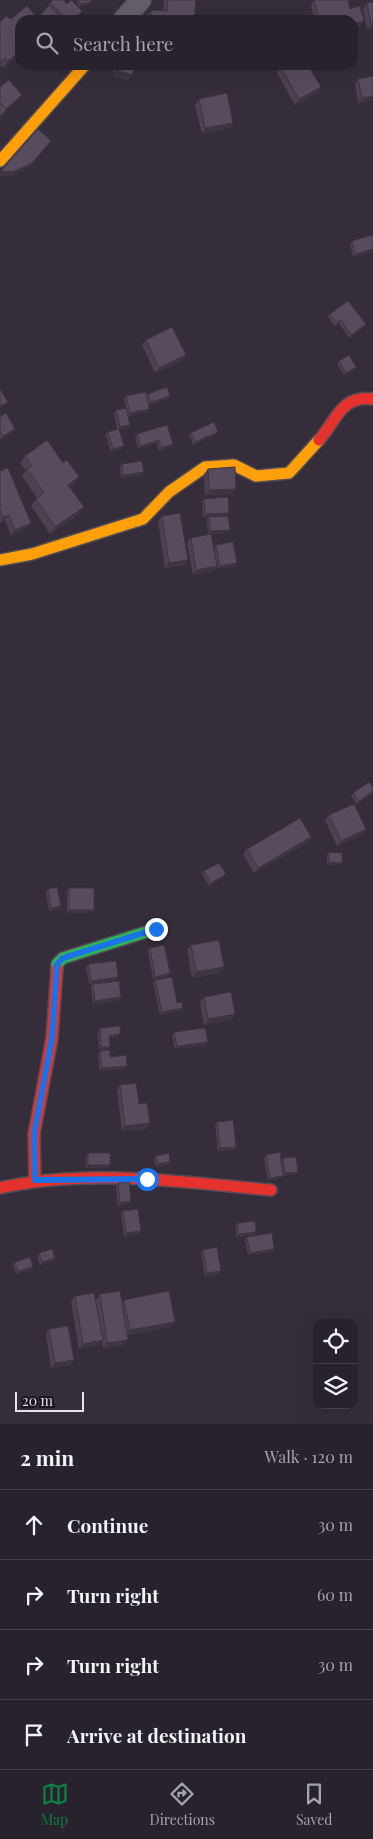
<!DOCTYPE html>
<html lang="en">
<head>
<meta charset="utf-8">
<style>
	:root { --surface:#28222c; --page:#342f38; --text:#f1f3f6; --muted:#a5a4a9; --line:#443f48; --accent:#0b8043 }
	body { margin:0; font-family:"Playfair Display",serif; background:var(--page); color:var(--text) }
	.controls { position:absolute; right:15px; bottom:15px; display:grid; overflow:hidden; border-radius:10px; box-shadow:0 5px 20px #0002 }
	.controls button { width:45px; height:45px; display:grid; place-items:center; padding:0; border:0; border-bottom:1px solid var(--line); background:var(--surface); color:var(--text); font:25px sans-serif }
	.scale { position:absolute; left:15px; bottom:12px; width:69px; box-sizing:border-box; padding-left:5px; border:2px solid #e8e0ed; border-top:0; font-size:14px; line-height:18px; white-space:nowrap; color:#e8e0ed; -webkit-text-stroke:4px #1b151e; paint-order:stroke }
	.stop { position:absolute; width:15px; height:15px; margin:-11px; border:4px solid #1a73e8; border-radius:50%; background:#fff }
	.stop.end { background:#1a73e8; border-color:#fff; box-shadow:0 1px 5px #0008 }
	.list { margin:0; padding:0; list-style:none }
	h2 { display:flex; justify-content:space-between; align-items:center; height:65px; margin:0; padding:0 20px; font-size:21px }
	h2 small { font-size:16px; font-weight:400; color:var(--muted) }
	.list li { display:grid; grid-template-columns:32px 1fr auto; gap:15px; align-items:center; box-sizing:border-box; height:70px; padding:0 20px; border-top:1px solid var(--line) }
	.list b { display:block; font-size:19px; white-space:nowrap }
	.list em { font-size:16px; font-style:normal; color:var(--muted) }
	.icon { flex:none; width:28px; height:28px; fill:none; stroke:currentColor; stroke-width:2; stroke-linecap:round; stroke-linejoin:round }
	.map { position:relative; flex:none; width:373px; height:1424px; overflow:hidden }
	.search { position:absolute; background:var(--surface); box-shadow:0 5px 20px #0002; left:15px; right:15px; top:15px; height:55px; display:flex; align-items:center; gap:12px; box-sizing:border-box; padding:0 18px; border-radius:15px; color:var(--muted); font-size:19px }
	.sheet { height:345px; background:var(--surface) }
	nav { display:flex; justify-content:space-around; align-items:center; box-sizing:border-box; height:70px; border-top:1px solid var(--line); background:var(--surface); font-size:14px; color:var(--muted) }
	nav a { display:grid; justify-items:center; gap:2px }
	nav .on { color:var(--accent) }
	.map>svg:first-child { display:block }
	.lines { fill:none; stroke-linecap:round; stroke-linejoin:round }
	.street-casing { stroke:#514c56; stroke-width:22 }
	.fast-casing { stroke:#514c56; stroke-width:14 }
	.slow-casing { stroke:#514c56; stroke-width:14 }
	.jam-casing { stroke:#514c56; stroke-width:14 }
	.street { stroke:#635e67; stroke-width:20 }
	.fast { stroke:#30b455; stroke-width:11 }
	.slow { stroke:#ff9f0a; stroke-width:11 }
	.jam { stroke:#e5322d; stroke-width:11 }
	.wall { fill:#4b4151 }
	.shaded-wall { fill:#3d3542 }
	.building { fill:#574c5e; stroke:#3d3542 }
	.route { stroke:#1a73e8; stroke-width:6 }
</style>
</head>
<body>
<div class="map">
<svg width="373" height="1424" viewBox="0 0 373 1424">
	<rect width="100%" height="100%" fill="#352e3a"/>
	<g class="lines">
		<defs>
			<polyline id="street" points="123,20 141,0"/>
			<polyline id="fast" points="57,969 57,964 63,958 156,929"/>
			<g id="slow">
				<polyline points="0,161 85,65"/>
				<polyline points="0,560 32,554 143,519 169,492 205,467 234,465 256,476 289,473 319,440"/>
			</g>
			<g id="jam">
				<path d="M319 440C336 422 340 395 373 399"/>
				<polyline points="35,1180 34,1134 52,1038 57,969"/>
				<path d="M0 1188C88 1168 182 1182 271 1190"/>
			</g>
		</defs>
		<use href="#street" class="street-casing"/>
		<use href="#fast" class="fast-casing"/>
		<use href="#slow" class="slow-casing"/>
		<use href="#jam" class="jam-casing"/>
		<use href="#street" class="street"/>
		<use href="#fast" class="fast"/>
		<use href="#slow" class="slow"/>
		<use href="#jam" class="jam"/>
	</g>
	<g class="wall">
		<polygon points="77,0 91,0 89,4 78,7 82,11 74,20 63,20 60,17 58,20 20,20 20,55 3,68 0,65 11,19 37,18 48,6 50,3 67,4 78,6"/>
		<polygon points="164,0 196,0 194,20 147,20 148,15 152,10 163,11"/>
		<polygon points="314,0 350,9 360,26 353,28 353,20 314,20 311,5"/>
		<polygon points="373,2 373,28 367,29 363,9 367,3"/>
		<polygon points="116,65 135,65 128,81 113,76"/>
		<polygon points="281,68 321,87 317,92 295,105 277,73"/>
		<polygon points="358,79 373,100 358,103 355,84"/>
		<polygon points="199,99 230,128 202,134 195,105"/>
		<polygon points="373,235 373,251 353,257 350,244 352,241"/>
		<polygon points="330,314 366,324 364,327 349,338 339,323 334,326 328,317"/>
		<polygon points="146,340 186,355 182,361 155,373 142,345"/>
		<polygon points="339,361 356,367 354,370 344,375 337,364"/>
		<polygon points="148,394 168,399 149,405 147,400 149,409 147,412 128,416 124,399 126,396 147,396"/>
		<polygon points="116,410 130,425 128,428 119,430 124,446 122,449 111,452 106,435 108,432 117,429 114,413"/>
		<polygon points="0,417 13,432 1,439 0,437"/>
		<polygon points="167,425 171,447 159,451 157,443 138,449 135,437 137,434"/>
		<polygon points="218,432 216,434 193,445 189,435 191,433"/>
		<polygon points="25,456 74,484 70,487 79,514 50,534 31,506 37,498 22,476 26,471 20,463"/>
		<polygon points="122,464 142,475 121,478 120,467"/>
		<polygon points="208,469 232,494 205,495 204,474"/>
		<polygon points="0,471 28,528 11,535 5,520 0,523"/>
		<polygon points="204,499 227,515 203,517 202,501"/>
		<polygon points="162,516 188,560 184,565 165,568 158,521"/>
		<polygon points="209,517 228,533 208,534 207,520"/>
		<polygon points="191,538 217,566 213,571 193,575 187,543"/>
		<polygon points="216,545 235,566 218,569 214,548"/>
		<polygon points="353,793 373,793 357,804 351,796"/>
		<polygon points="329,815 366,829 362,835 337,846 325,820"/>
		<polygon points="311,837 307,843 254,873 243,854 247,849"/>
		<polygon points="329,852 340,865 327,865 327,855"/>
		<polygon points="204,871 224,877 209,886 202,874"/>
		<polygon points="69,888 94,910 92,913 67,913 67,891"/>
		<polygon points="48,889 59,909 49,911 46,892"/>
		<polygon points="191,945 224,967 220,973 192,978 187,950"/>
		<polygon points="150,948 170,973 168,976 153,979 148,951"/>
		<polygon points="88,964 116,980 89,984 86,967"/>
		<polygon points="155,980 177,1003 181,1011 160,1015 153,983"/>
		<polygon points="93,984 119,1000 93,1004 91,987"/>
		<polygon points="204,997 235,1014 231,1020 204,1025 200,1002"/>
		<polygon points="100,1028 120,1034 118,1037 109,1038 110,1047 108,1049 99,1050 98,1031"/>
		<polygon points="174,1032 206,1045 175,1049 172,1035"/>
		<polygon points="100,1051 110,1057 125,1069 100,1071 98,1054"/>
		<polygon points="120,1085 139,1104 146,1129 122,1131 117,1090"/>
		<polygon points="217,1122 236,1147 234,1150 218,1151 215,1125"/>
		<polygon points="88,1153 108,1168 86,1168 86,1156"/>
		<polygon points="266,1155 281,1161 283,1158 298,1172 296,1174 283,1176 281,1178 268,1181 264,1158"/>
		<polygon points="156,1156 170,1162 168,1165 156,1167 154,1159"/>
		<polygon points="118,1183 129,1204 118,1206 116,1186"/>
		<polygon points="123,1211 141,1231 139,1234 124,1236 121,1213"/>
		<polygon points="238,1223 256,1232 254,1235 236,1237 236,1225"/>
		<polygon points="247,1237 272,1252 248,1255 245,1239"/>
		<polygon points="203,1250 219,1274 205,1276 201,1253"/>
		<polygon points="39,1253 55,1258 53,1261 40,1265 37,1256"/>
		<polygon points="15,1262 33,1267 31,1270 16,1274 13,1264"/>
		<polygon points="100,1294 122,1303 124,1300 171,1327 127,1335 124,1345 103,1348 102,1341 99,1345 79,1349 71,1302 75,1296 96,1300"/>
		<polygon points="49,1329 74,1360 70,1365 51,1368 46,1334"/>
	</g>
	<g class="shaded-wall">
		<polygon points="91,2 89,4 78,7 80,4"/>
		<polygon points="364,21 360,26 353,28 353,24"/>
		<polygon points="371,24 373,24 373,28 367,29"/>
		<polygon points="20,52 20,55 3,68 8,61"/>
		<polygon points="116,70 132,75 128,81 113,76"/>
		<polygon points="321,87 317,92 295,105 299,99"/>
		<polygon points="22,95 6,111 0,118 0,116 6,110"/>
		<polygon points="373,96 373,100 358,103 362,98"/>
		<polygon points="233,123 230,128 202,134 205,128"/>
		<polygon points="51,141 29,168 10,177 0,176 0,172 1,171"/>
		<polygon points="373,249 373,251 353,257 355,254"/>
		<polygon points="366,324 364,327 349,338 351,335"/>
		<polygon points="186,355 182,361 155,373 159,368"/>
		<polygon points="356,367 354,370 344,375 346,373"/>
		<polygon points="170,396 168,399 149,405 151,402"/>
		<polygon points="8,402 6,405 0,408 0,406"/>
		<polygon points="149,409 147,412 128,416 130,413"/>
		<polygon points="130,425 128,428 118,430 120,427"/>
		<polygon points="15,429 13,432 1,439 3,436"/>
		<polygon points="218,432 216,434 193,445 195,442"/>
		<polygon points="159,440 157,443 138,449 140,446"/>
		<polygon points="173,444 171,447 159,451 161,448"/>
		<polygon points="124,446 122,449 111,452 113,449"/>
		<polygon points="144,472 142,475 121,478 123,475"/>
		<polygon points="79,477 74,484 63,492 68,485"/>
		<polygon points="236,489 232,494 205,495 209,490"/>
		<polygon points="84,507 79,514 50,534 55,527"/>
		<polygon points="229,513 227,515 203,517 205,514"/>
		<polygon points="9,515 5,520 0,523 3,517"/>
		<polygon points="31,523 28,528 11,535 15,530"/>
		<polygon points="230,530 228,533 208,534 210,531"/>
		<polygon points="188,560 184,565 165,568 169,563"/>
		<polygon points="237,563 235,566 218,569 220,566"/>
		<polygon points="217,566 213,571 193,575 196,570"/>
		<polygon points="373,791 373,792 357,804 359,801"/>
		<polygon points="366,829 362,835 337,846 341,841"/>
		<polygon points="311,837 307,843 254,873 258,868"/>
		<polygon points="329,862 342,863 340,865 327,865"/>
		<polygon points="226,874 224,877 209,886 211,883"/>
		<polygon points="61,906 59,909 49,911 51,908"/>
		<polygon points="69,910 94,910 92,913 67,913"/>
		<polygon points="224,967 220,973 192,978 196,972"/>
		<polygon points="170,973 168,976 153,979 155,977"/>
		<polygon points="118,977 116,980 89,984 91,981"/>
		<polygon points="121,997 119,1000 93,1004 95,1001"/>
		<polygon points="183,1008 181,1011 160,1015 162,1012"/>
		<polygon points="235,1014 231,1020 204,1025 208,1019"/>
		<polygon points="120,1034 118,1037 107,1039 109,1036"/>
		<polygon points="208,1042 206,1045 175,1049 177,1046"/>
		<polygon points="101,1047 110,1047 108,1049 99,1050"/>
		<polygon points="127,1066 125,1069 100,1071 102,1068"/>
		<polygon points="150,1123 146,1129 122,1131 125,1126"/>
		<polygon points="236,1147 234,1150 218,1151 220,1148"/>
		<polygon points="170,1162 168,1165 156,1167 158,1164"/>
		<polygon points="88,1165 110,1165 108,1168 86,1168"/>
		<polygon points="298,1172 296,1174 283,1176 285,1173"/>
		<polygon points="283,1176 281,1178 268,1181 270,1178"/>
		<polygon points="131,1201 129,1204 118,1206 120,1203"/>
		<polygon points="141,1231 139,1234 124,1236 126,1233"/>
		<polygon points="256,1232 254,1235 236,1237 238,1234"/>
		<polygon points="274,1249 272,1252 248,1255 250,1253"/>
		<polygon points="55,1258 53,1261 40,1265 42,1262"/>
		<polygon points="33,1267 31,1270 16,1274 18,1271"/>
		<polygon points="221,1271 219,1274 205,1276 207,1273"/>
		<polygon points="175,1322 171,1327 126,1336 130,1330"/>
		<polygon points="103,1340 99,1345 79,1349 83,1344"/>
		<polygon points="128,1340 124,1345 103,1348 107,1343"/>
		<polygon points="74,1360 70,1365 51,1368 55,1363"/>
	</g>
	<g class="building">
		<polygon points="53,0 63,0 67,4 71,0 82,11 73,20 68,20 50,3"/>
		<polygon points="79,0 91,0 91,2 80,4"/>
		<polygon points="168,0 196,0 194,20 151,20 152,10 167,11"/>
		<polygon points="314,0 348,0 350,9 360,6 364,21 353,24 353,20 319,20"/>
		<polygon points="373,2 373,24 371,24 367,3"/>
		<polygon points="27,6 39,20 20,20 20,52 8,61 5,58 0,63 0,22 6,16 11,19"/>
		<polygon points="49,6 60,17 57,20 43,20 39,16"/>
		<polygon points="118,65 135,65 132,75 116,70"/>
		<polygon points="285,65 308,65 321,87 299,99 281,68"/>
		<polygon points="373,76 373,96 362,98 358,79"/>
		<polygon points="9,80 22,95 6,109 0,103 0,87"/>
		<polygon points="227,93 233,123 205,128 199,99"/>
		<polygon points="0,103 6,110 0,116"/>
		<polygon points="38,129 51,141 32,163 13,172 1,171"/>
		<polygon points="373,235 373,249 355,254 352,241"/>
		<polygon points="348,301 366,324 351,335 341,320 336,323 330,314"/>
		<polygon points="172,327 186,355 159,368 146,340"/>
		<polygon points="349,355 356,367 346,373 339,361"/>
		<polygon points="167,387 170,396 151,402 148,394"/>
		<polygon points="0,389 8,402 0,406"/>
		<polygon points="146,392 149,409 130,413 126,396"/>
		<polygon points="126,408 130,425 120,427 116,410"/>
		<polygon points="6,413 15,429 3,436 0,431 0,417"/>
		<polygon points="214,422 218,432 195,442 191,433"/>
		<polygon points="167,425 173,444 161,448 159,440 140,446 137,434"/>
		<polygon points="119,429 124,446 113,449 108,432"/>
		<polygon points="47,440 63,463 67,460 79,477 68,485 84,507 55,527 36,499 44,493 27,469 32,466 25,456"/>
		<polygon points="142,461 144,472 123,475 122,464"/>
		<polygon points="235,467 236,489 209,490 208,469"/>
		<polygon points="8,468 31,523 15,530 9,515 3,517 0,510 0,471"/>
		<polygon points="228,497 229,513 205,514 204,499"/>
		<polygon points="180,513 188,560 169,563 162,516"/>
		<polygon points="228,516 230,530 210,531 209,517"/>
		<polygon points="211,534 217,566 196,570 191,538"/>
		<polygon points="233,542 237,563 220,566 216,545"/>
		<polygon points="369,782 373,788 373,791 359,801 353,793"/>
		<polygon points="354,804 366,829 341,841 329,815"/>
		<polygon points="300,818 311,837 258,868 247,849"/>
		<polygon points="329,852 342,853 342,863 329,862"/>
		<polygon points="219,863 226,874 211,883 204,871"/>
		<polygon points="57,887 61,906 51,908 48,889"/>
		<rect x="69" y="888" width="25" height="22"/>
		<polygon points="219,940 224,967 196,972 191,945"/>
		<polygon points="164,945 170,973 155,977 150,948"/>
		<polygon points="116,961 118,977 91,981 88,964"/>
		<polygon points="172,977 177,1003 182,1002 183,1008 162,1012 155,980"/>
		<polygon points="119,981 121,997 95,1001 93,984"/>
		<polygon points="231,992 235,1014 208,1019 204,997"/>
		<polygon points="120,1026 120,1034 109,1036 110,1047 101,1047 100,1028"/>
		<polygon points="205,1028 208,1042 177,1046 174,1032"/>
		<polygon points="110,1050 110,1057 126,1055 127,1066 102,1068 100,1051"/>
		<polygon points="136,1083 139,1104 147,1103 150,1123 125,1126 120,1085"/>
		<polygon points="233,1120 236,1147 220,1148 217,1122"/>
		<polygon points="280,1152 283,1176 270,1178 266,1155"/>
		<rect x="88" y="1153" width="22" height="12"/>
		<polygon points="169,1153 170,1162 158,1164 156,1156"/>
		<polygon points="296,1157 298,1172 285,1173 283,1158"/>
		<polygon points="129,1182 131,1201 120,1203 118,1183"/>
		<polygon points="138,1209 141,1231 126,1233 123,1211"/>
		<polygon points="255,1221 256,1232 238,1234 238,1223"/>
		<polygon points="272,1233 274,1249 250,1253 247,1237"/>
		<polygon points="217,1247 221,1271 207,1273 203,1250"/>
		<polygon points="52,1249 55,1258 42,1262 39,1253"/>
		<polygon points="30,1257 33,1267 18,1271 15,1262"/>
		<polygon points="120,1291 128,1340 107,1343 100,1294"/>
		<polygon points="169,1291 175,1322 130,1330 124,1300"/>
		<polygon points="94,1293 103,1340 83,1344 75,1296"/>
		<polygon points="68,1326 74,1360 55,1363 49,1329"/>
	</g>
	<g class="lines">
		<polyline class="route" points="147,1179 35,1180 34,1134 52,1038 57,964 63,958 156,929"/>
	</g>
</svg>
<div class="controls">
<button><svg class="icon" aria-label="locate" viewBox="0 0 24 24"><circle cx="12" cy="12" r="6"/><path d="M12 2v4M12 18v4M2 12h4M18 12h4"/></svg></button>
<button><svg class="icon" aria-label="layers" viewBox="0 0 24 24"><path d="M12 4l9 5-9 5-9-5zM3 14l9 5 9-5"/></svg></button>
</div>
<div class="scale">20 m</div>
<div class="stop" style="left:147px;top:1179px"></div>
<div class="stop end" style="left:156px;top:929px"></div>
<div class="search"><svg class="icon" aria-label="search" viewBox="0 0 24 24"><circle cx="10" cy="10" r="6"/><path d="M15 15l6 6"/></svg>Search here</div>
</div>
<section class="sheet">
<h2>2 min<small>Walk · 120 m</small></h2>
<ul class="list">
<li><svg class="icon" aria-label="ahead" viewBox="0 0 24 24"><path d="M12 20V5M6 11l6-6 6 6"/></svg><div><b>Continue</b></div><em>30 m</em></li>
<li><svg class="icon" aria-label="right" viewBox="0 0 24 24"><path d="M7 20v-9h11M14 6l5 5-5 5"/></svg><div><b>Turn right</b></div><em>60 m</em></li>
<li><svg class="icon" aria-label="right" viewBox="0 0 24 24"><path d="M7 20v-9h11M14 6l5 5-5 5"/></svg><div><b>Turn right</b></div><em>30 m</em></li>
<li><svg class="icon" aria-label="arrive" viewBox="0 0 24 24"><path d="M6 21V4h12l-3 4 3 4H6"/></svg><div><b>Arrive at destination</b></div></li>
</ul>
</section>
<nav>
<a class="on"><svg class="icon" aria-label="map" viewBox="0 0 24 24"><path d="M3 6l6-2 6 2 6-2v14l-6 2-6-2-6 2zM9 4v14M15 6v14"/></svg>Map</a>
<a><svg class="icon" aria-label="directions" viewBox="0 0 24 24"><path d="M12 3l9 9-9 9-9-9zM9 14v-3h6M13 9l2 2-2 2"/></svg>Directions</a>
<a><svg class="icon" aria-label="saved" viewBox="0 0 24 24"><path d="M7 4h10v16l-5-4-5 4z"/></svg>Saved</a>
</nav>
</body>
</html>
